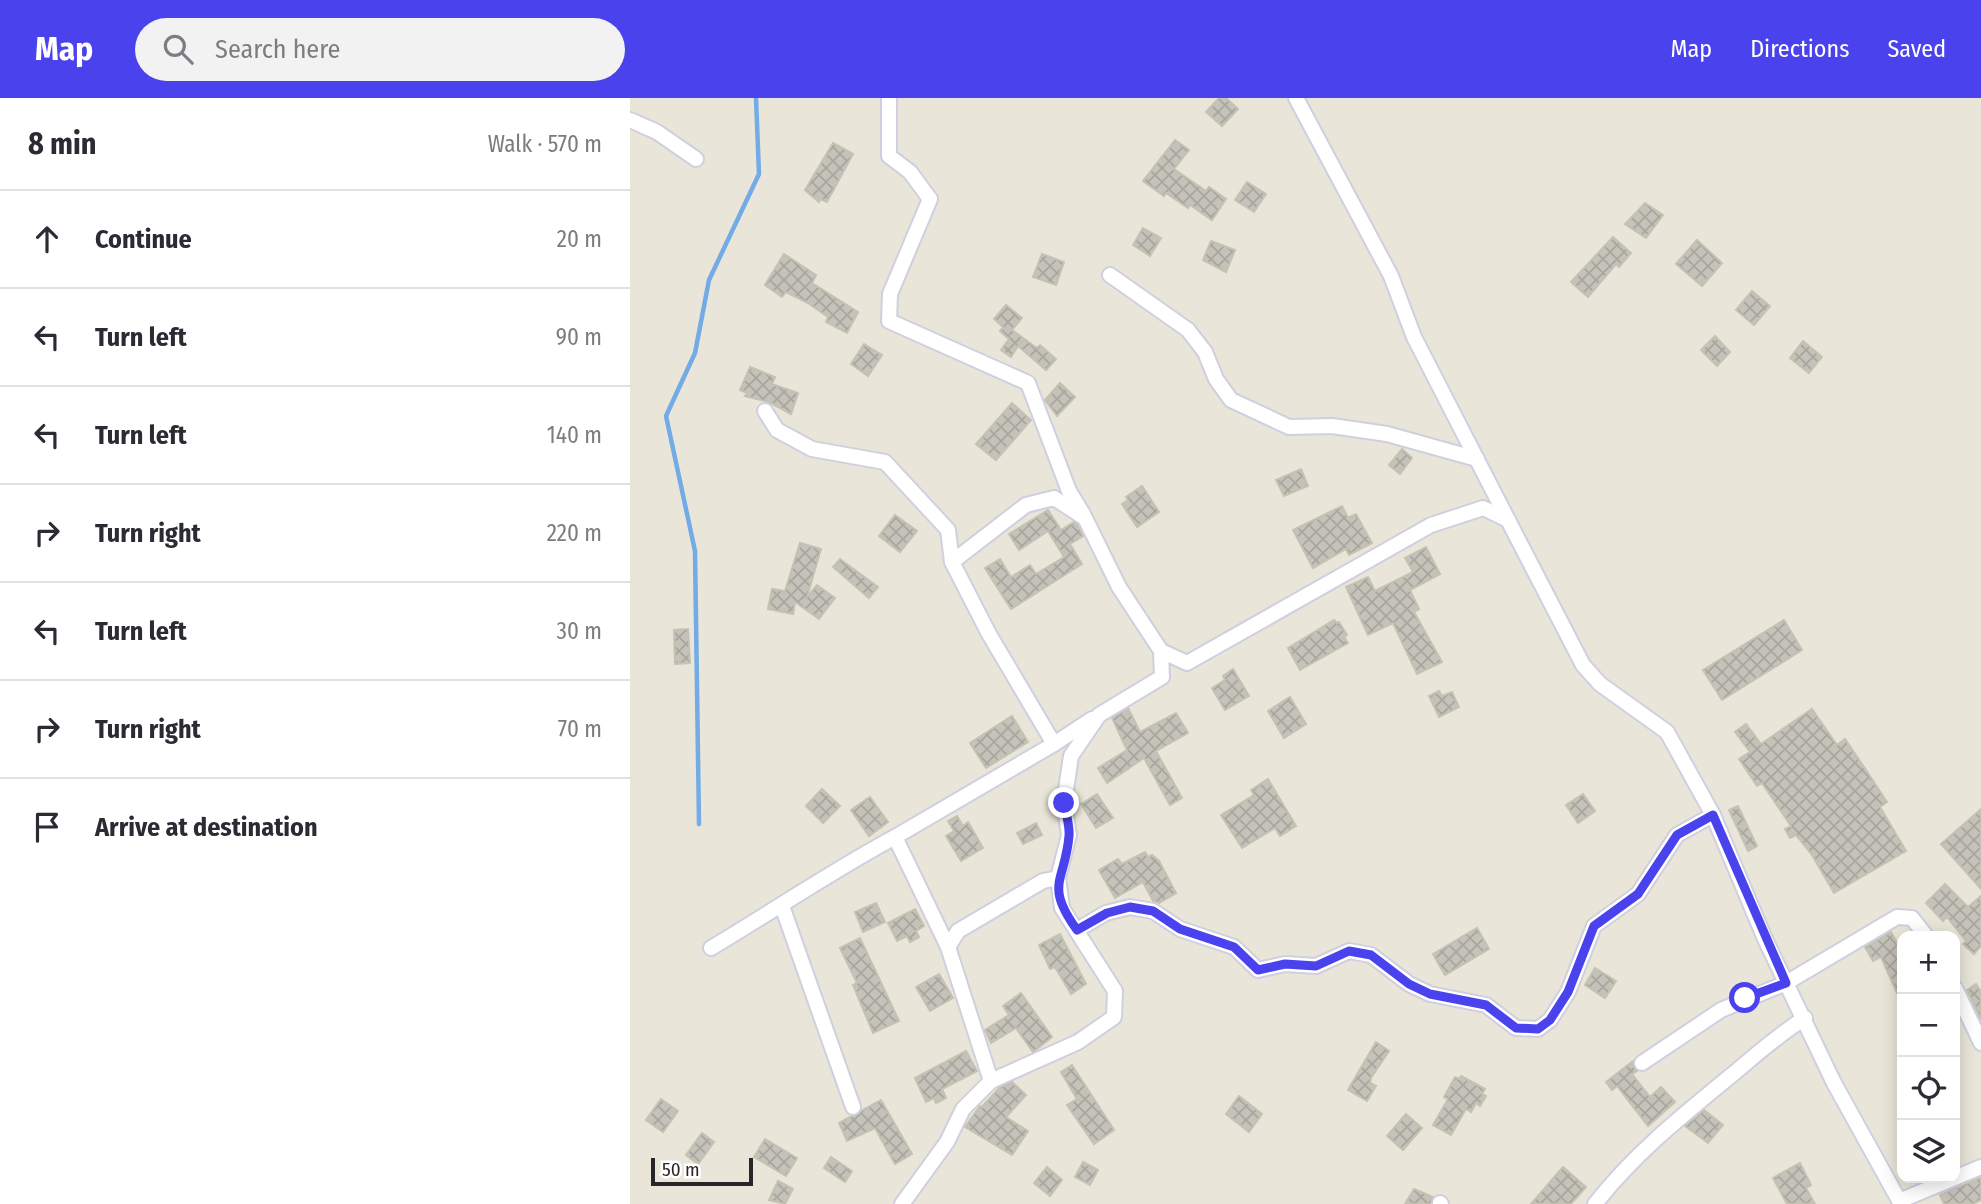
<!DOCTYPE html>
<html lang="en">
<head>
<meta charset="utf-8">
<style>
	:root { --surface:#fff; --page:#f2f2f3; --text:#2b2b33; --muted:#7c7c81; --line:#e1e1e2; --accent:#4a42ed }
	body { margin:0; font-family:"Fira Sans Condensed",sans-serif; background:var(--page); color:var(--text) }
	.controls { position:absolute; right:21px; bottom:21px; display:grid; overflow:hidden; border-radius:14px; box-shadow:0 4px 18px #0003 }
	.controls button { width:63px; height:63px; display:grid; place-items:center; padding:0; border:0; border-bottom:2px solid var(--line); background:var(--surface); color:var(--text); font:35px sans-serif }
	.scale { position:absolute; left:21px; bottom:18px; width:102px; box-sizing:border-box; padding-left:7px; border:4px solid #272727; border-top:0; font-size:19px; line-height:24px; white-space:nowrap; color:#272727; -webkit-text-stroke:5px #fff; paint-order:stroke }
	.stop { position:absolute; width:21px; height:21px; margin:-16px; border:5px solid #4a42ed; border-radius:50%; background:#fff }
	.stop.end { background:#4a42ed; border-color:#fff; box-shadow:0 2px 7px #0008 }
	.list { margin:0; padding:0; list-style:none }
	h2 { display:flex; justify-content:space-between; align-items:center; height:91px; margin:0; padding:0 28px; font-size:30px }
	h2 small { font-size:23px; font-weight:400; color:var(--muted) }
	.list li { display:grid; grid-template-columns:46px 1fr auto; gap:21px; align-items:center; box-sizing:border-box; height:98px; padding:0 28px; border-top:2px solid var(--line) }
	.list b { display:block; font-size:26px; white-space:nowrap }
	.list em { font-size:23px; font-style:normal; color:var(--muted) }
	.icon { flex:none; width:38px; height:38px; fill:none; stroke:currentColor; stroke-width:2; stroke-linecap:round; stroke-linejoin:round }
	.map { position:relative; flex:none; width:1351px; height:1106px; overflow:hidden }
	header { display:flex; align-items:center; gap:42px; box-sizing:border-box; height:98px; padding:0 35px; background:var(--accent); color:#fff }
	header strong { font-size:33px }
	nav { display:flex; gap:38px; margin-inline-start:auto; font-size:24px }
	.search { width:490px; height:63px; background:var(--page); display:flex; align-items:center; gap:18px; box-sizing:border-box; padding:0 24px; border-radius:38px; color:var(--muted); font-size:26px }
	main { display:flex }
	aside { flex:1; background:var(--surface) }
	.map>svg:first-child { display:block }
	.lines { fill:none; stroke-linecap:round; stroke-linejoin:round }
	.stream { stroke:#72abe6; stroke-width:4.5 }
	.building { fill:url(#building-cross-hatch); stroke:#c4c2b3; stroke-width:2 }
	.minor-casing { stroke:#d0cfdf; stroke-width:18 }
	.minor { stroke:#fff; stroke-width:14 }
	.route { stroke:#4a42ed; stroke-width:9 }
</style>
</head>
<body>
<header>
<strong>Map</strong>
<div class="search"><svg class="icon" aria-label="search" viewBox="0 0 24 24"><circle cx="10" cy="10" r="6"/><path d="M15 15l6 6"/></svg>Search here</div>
<nav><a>Map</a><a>Directions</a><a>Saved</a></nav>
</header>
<main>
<aside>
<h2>8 min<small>Walk · 570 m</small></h2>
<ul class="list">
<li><svg class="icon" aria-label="ahead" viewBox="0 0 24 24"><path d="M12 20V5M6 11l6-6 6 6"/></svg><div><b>Continue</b></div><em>20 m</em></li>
<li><svg class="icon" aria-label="left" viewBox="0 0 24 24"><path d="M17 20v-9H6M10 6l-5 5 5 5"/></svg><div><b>Turn left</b></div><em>90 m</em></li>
<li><svg class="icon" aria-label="left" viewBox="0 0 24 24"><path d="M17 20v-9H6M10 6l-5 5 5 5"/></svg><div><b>Turn left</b></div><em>140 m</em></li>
<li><svg class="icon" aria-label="right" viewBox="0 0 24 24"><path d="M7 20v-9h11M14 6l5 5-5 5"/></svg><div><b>Turn right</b></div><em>220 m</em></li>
<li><svg class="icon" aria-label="left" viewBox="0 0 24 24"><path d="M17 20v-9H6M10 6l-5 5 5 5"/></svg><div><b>Turn left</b></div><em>30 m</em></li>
<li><svg class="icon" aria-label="right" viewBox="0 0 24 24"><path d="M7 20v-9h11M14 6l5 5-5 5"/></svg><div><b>Turn right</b></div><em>70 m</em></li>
<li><svg class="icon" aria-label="arrive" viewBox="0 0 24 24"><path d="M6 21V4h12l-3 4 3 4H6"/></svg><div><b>Arrive at destination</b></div></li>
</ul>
</aside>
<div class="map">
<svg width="1351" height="1106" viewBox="0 0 1351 1106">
	<defs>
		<pattern id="building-cross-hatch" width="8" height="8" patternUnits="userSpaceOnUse" patternTransform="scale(1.75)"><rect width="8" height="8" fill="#c4c2b9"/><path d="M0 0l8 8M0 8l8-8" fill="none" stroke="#a8a79f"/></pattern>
	</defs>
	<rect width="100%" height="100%" fill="#e9e6d9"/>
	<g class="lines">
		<polyline class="stream" points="69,726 65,453 36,318 65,255 79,182 129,76 126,0"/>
	</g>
	<g class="building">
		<polygon points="589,0 596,0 608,11 592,28 576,14"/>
		<polygon points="545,42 559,52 544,71 576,93 579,89 596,101 582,122 560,107 558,110 536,95 534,98 513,83"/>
		<polygon points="203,45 223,56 197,104 190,101 189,104 175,92"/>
		<polygon points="617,84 636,96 624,114 605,102"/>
		<polygon points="1015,105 1033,117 1016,140 995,126"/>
		<polygon points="513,130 531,140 520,158 503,147"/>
		<polygon points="983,139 1001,155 989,169 986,166 958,199 941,184"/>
		<polygon points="1067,142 1092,165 1072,188 1046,166"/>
		<polygon points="581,143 605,152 596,174 573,162"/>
		<polygon points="154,156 186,177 182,185 228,214 217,235 196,224 198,219 178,205 156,194 152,199 135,187"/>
		<polygon points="412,156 434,164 426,187 403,179"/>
		<polygon points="1122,193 1140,208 1124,227 1106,212"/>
		<polygon points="376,207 392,220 382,232 407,250 410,247 426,261 416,272 388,248 381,259 371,252 379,241 370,233 373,229 364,221"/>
		<polygon points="1085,238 1100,254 1087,268 1071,252"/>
		<polygon points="1173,243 1192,259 1179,275 1160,260"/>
		<polygon points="234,246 252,257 238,278 221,266"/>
		<polygon points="120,269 145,279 142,286 168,295 161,316 139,304 115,298 117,295 110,292"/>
		<polygon points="430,285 445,299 427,318 415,302"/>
		<polygon points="382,305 401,322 366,362 346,346"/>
		<polygon points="772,351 782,360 770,376 759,367"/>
		<polygon points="671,371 678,388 654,398 646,382"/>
		<polygon points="512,388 529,414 507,429 492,406 498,402 496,399"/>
		<polygon points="712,408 718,420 726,416 742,445 719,457 716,451 683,470 663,432"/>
		<polygon points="418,412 431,432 444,424 448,427 453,438 440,446 452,466 381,511 355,470 370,461 381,479 400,467 406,476 434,459 418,433 389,452 379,436"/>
		<polygon points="265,417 287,433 270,454 249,438"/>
		<polygon points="170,445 191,451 177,499 187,487 205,500 189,521 165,504 163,516 138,511 142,491 155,493"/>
		<polygon points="796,449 810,476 780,492 789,511 784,514 812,564 787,576 763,525 738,537 716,489 738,479 745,493 783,474 775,460"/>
		<polygon points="210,461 248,489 239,500 203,469"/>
		<polygon points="704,522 707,525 709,524 717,537 714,539 718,545 670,572 658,550"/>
		<polygon points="1154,522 1172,552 1092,602 1073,572"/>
		<polygon points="58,531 60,565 45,566 44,532"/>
		<polygon points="603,571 619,598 595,612 582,590 595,582 593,578"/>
		<polygon points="809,593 812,598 822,594 829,609 809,619 799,598"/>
		<polygon points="660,599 676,626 654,640 638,613"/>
		<polygon points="498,610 510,634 546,615 558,635 526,653 552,700 540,707 514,660 477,685 468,670 497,652 482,620"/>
		<polygon points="1182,611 1207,647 1215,641 1234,669 1257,704 1250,709 1276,753 1204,795 1182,757 1166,737 1160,740 1155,731 1161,728 1132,685 1127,688 1109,661 1120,654 1105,634 1116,626 1131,646"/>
		<polygon points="382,618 398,644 356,670 340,645"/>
		<polygon points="638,681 666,728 650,738 645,730 612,750 591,717 624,697 621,692"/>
		<polygon points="192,691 210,708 193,725 176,708"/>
		<polygon points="467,696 483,720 466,730 451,706"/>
		<polygon points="953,696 965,713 948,725 936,707"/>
		<polygon points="240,699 258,724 239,738 221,712"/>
		<polygon points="1108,708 1127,748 1118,753 1099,712"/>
		<polygon points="1351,711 1351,791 1311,746"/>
		<polygon points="327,718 333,728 338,724 353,750 331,763 316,738 324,733 318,723"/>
		<polygon points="406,725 412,737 393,746 387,735"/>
		<polygon points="515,754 518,759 522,757 529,763 546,795 529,805 523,803 513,784 485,800 469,772 488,761 492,766"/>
		<polygon points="1315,786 1338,809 1351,798 1351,848 1344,856 1333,846 1336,843 1317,819 1313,823 1296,805"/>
		<polygon points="246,805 255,824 233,834 225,814"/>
		<polygon points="285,811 294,828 286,833 289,839 280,844 277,838 267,843 258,825"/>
		<polygon points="847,830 859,851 815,877 803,856"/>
		<polygon points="1261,834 1272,854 1272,906 1251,859 1243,863 1235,849"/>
		<polygon points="430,836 456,886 441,896 425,869 420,871 409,847"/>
		<polygon points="230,840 269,923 243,935 223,887 227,885 210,850"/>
		<polygon points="965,870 986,883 975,900 955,887"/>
		<polygon points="309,876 323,900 300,913 286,889"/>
		<polygon points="1346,886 1351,894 1351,922 1337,892"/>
		<polygon points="391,895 422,939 403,954 386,930 361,945 355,932 379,917 373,908"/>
		<polygon points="746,944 759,953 741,980 740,985 746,988 737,1003 718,992"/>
		<polygon points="336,953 347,973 312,991 316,1000 306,1005 304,1000 296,1004 285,980"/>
		<polygon points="1003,963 1007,973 1002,976 1020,999 1031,989 1045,1004 1018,1028 987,988 982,992 976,984"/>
		<polygon points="442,967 484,1032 464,1046 437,1007 447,1001 431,974"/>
		<polygon points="831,978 855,991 852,996 856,998 850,1008 846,1005 841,1014 836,1011 821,1037 803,1027 818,1001 814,999 825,979 829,981"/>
		<polygon points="382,984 396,997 376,1019 398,1033 382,1057 335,1029 350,1008 352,1009 370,989"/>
		<polygon points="609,998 632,1016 619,1034 596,1016"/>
		<polygon points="31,1001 48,1013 33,1034 16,1022"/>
		<polygon points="251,1002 282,1056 265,1066 245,1030 217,1043 209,1025"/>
		<polygon points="1074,1012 1093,1027 1078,1045 1055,1028"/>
		<polygon points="776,1016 792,1030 773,1052 757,1038"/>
		<polygon points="72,1035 84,1044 68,1066 56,1057"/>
		<polygon points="135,1041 167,1060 156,1078 124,1059"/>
		<polygon points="201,1059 222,1073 215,1084 194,1070"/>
		<polygon points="453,1064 468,1072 460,1087 445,1079"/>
		<polygon points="1170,1065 1181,1087 1176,1090 1185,1106 1157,1106 1143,1080"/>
		<polygon points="417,1069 432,1082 420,1098 404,1085"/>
		<polygon points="933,1069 956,1089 941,1106 901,1106"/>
		<polygon points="1351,1079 1351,1102 1343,1106 1314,1106 1310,1097"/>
		<polygon points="148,1083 163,1091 155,1106 139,1102"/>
		<polygon points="784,1091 803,1099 801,1106 775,1106"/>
	</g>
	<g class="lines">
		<defs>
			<g id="minor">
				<polyline points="259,0 259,58 280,74 300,101 260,196 259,223 398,285 439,393 453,416"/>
				<polyline points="666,0 761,178 784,239 878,422"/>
				<polyline points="0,22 27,34 66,61"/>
				<polyline points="480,177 558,232 575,254 586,281 601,302 659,329 702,328 757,336 847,361"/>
				<polyline points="135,313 147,332 182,351 255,364 318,432 322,464"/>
				<polyline points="424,646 462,621"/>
				<polyline points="152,808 223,1009"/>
				<polyline points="447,832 476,815 500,809 523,813 550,831 604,849 628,872 655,866 686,868 719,853 741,857 779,886 800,896 856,907 886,930 908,931 920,922 938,894 964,828 1008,796 1047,737 1083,717"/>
				<polyline points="318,849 328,833 413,783 428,780 439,737 434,705 441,658 469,617 532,579 531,553 557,565 801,427 853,410 878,422 953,567 970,586 1037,634 1083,717 1135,841 1204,985 1271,1106"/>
				<path d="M81 850C143 813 202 773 265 739"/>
				<polyline points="1325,890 1351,945"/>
				<polyline points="1012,965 1091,912 1156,885 1267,819 1282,820 1296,838"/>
				<polyline points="361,983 448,944 484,919 485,893 432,810 428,780"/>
				<polyline points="1269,1103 1351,1069"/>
				<polyline points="810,1105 811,1106"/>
				<polyline points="272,1106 317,1044 333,1011 361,983 318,849 265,739 424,646 359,536 322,464 396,407 424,400 455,420 489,489 531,553"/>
				<path d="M965 1106C1005 1055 1053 1017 1103 976 1127 956 1149 936 1175 920"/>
			</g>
		</defs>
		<use href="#minor" class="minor-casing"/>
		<use href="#minor" class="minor"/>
	</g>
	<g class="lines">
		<path class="route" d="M434 705C436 715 440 728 439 738 435 784 414 786 447 832L477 815 500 809 523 813 550 831 604 849 628 872 655 866 686 868 719 853 741 857 779 886 800 896 856 907 886 930 908 931 920 922 938 894 964 828 1008 796 1047 737 1083 717 1156 885 1115 900"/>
	</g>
</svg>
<div class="controls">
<button>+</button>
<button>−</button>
<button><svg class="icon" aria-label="locate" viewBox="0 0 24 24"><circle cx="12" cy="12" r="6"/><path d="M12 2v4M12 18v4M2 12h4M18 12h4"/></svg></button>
<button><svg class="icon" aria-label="layers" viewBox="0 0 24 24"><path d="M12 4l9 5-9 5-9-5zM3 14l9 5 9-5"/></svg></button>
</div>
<div class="scale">50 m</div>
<div class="stop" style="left:1115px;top:900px"></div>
<div class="stop end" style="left:434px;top:705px"></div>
</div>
</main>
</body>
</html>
